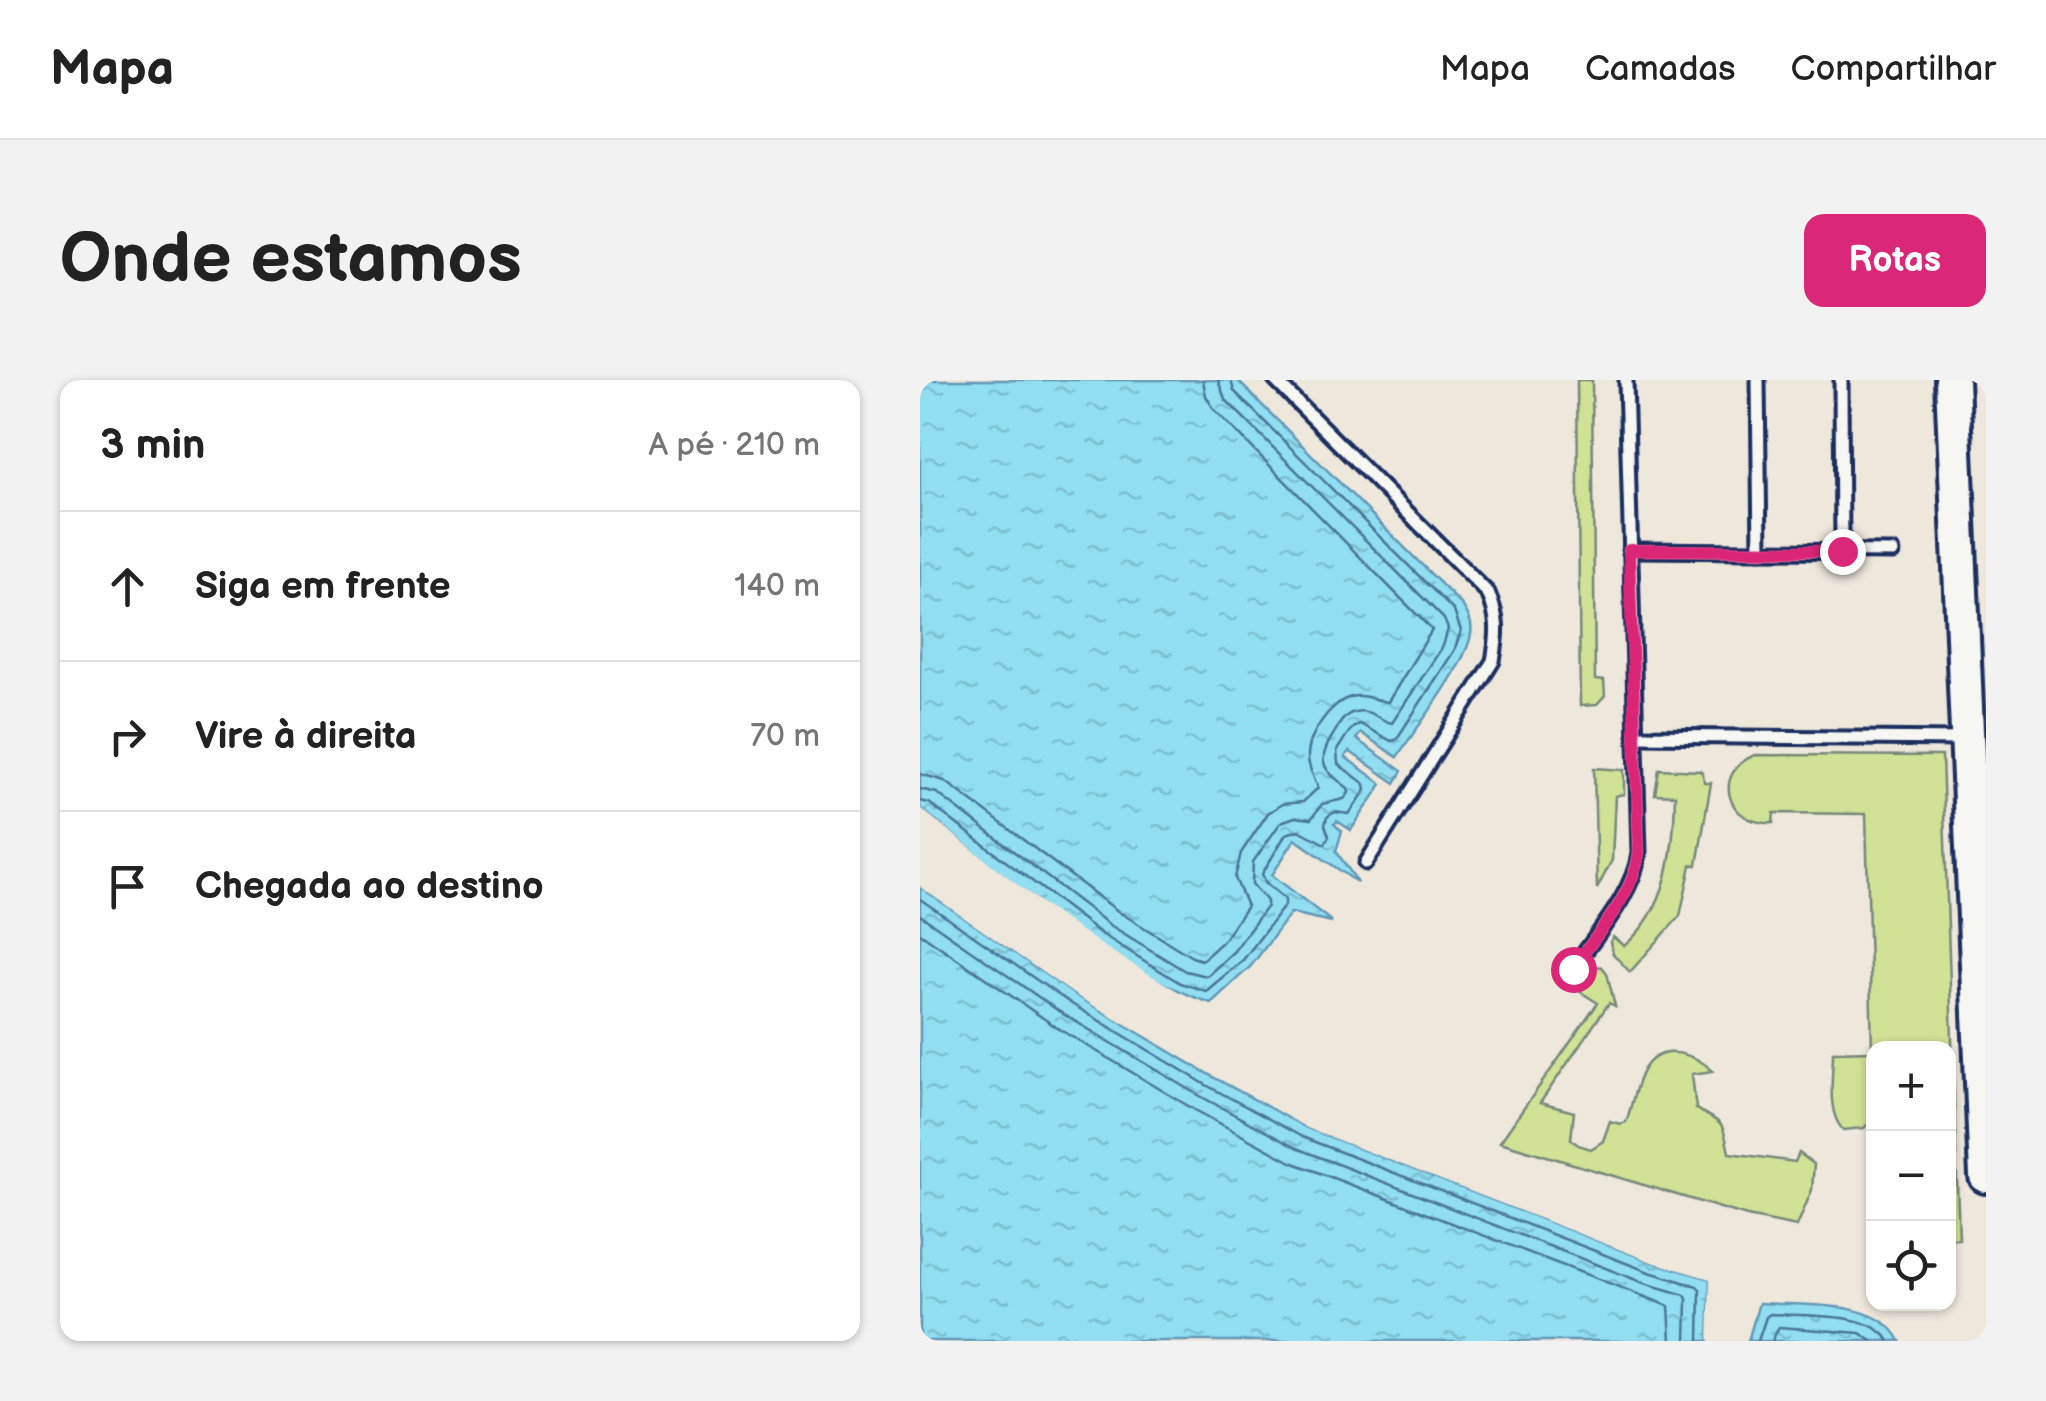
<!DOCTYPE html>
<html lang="pt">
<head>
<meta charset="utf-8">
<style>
	:root { --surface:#fff; --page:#f2f2f2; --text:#222; --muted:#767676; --line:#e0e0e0; --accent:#db2777 }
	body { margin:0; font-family:"Balsamiq Sans",sans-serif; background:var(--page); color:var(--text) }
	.controls { position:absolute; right:30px; bottom:30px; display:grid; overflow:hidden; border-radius:20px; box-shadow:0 2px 8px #0004 }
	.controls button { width:90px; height:90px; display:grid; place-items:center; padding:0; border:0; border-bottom:2px solid var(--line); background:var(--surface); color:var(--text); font:50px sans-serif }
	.stop { position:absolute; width:30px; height:30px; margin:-22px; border:8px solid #db2777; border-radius:50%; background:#fff }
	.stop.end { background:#db2777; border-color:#fff; box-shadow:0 2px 10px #0008 }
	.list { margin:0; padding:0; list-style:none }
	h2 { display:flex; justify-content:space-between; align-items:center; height:130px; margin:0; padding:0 40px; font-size:42px }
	h2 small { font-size:32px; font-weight:400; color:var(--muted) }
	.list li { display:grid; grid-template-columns:65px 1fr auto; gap:30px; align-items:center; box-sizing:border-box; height:150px; padding:0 40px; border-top:2px solid var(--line) }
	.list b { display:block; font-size:38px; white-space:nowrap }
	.list em { font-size:32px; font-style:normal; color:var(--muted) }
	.icon { flex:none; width:55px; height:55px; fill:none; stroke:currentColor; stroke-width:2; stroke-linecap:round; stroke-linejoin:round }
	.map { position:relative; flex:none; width:1066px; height:961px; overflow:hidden; border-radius:20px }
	header { display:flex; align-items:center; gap:60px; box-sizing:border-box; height:140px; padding:0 50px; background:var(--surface); border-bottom:2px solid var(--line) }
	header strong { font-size:48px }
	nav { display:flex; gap:55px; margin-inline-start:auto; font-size:35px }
	.intro { display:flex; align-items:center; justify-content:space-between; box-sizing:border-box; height:240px; padding:0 60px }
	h1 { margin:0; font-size:70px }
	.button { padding:25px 45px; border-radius:20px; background:var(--accent); color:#fff; font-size:35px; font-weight:700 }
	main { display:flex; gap:60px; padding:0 60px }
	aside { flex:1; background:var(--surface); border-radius:20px; box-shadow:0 2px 8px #0004 }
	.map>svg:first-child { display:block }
	.green { fill:#d1e195; stroke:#76887a; stroke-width:2.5 }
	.water { fill:url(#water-ripples); stroke:#6298b6; stroke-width:2.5 }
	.pier { fill:#eee7dc }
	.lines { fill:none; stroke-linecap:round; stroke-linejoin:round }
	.shore { stroke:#4a7599; stroke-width:2.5 }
	.lane-casing { stroke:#1b2f5e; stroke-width:19 }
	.secondary-casing { stroke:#1b2f5e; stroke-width:40 }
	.lane { stroke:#f6f6f2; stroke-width:11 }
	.secondary { stroke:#f6f6f2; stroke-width:32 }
	.route { stroke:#db2777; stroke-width:12 }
</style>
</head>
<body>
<header>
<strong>Mapa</strong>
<nav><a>Mapa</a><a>Camadas</a><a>Compartilhar</a></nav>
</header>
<div class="intro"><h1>Onde estamos</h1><a class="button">Rotas</a></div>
<main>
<aside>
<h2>3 min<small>A pé · 210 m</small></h2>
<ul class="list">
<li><svg class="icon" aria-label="ahead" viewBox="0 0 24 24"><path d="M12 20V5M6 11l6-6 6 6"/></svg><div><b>Siga em frente</b></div><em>140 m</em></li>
<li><svg class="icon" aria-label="right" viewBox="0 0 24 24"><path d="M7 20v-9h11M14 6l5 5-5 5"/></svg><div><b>Vire à direita</b></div><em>70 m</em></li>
<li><svg class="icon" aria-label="arrive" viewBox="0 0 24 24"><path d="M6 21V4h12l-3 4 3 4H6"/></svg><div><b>Chegada ao destino</b></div></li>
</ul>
</aside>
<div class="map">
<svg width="1066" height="961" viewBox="0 0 1066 961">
	<defs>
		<pattern id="water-ripples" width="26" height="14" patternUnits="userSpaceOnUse" patternTransform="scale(2.5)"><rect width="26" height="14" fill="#91def1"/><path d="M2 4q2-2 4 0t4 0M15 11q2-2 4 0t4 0" fill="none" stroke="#7cbfd1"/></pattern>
	</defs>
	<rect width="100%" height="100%" fill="#eee7dc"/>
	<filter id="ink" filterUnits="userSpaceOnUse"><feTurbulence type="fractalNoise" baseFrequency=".01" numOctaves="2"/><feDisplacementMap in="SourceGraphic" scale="20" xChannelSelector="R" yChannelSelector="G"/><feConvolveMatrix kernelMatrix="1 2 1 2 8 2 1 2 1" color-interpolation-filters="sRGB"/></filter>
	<g filter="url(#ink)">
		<g class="green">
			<polygon points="657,0 672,0 675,300 684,301 685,316 677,325 660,326"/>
			<path d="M835 375 1022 376 1039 859H1029L1028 668H954L953 740 944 748 923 750C906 732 913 696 913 672L952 671 946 434 854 433 853 443C806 446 791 392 835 375Z"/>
			<polygon points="674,388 704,390 704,414 695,416 692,480 677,509"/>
			<path d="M739 389 780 391 783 394 784 403H791L777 485H771L760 536 710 592 693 574 690 562 693 557 704 566C749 528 754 470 755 415L735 414Z"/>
			<path d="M675 586 682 587 687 593 695 626 689 623 620 723 654 732 651 759 658 765 671 769 683 761 690 741 700 744 706 742C712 726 715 704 724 689 741 661 775 674 793 691L772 694 776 729C804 745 802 739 809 773L875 782 879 773 894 784 892 810 877 846 827 836 580 762 678 623 656 609 667 592Z"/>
		</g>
		<g class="water">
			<path d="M0 0H317L542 225C548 234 553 243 551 254 546 286 496 348 477 377L441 353 436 359 482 391 475 403 429 371 425 377 462 404 431 450 417 441 414 444 422 451 416 471 438 503 375 459 352 495 412 542 371 533 331 586 291 623C192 592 82 493 0 428Z"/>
			<polygon points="0,507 155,615 293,697 387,748 732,882 790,899 788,961 0,961"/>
			<path d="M839 923C882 926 959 918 980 961H828Z"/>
		</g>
		<g class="pier">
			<polygon points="0,428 125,526 186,568 279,624 254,616 175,568 1,436"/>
			<polygon points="0,502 158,611 296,693 389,743 734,878 793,895 795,899 793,961 788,961 790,899 732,882 387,748 155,615 0,507"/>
		</g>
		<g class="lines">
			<g class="shore">
				<path d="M0 394 25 401 199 532 272 577 282 580 302 562 327 526 315 498 321 473 348 433 362 424 383 422 398 408C395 398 388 389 388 377 388 354 412 319 436 316 448 315 458 321 468 322L512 250 294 29 286 16 283 0"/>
				<path d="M0 409 17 413 190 545 265 591 287 596 314 571 347 526V521L332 504 333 482 361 442 375 437 391 439 402 424 424 419 429 413 428 408C404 390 395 383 413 355 419 346 422 335 435 332 450 328 460 341 472 343L523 266 528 249 524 239 305 19 298 0"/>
				<path d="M0 421 9 423 183 555 260 603 286 611 323 580 365 525V519L346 503 342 494 366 454 379 450 405 464 409 456 405 445 407 437 415 432 429 434 446 410 445 404 418 384 417 370C424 361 429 347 440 344L471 361 476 360 534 271 541 251 534 231 314 11 311 0"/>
				<polyline points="0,519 150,623 288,706 382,757 729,892 777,906 780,910 779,961"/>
				<polyline points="0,535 143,634 282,717 376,768 724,903 765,915 767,919 766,961"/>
				<polyline points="0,553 136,647 275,730 371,782 749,926 751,961"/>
				<path d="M838 961 846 937 850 934C883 936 951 931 969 961"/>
				<polyline points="852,961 859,947 940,953 952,961"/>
			</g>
			<defs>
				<g id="lane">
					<path d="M355 0 568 213C579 238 578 254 573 281L446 483"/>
					<polyline points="838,0 840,171"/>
					<polyline points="921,0 922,171"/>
					<polyline points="709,170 973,172"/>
					<polyline points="715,356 1043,359"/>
					<path d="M653 589C676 554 713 515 719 473L706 0"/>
				</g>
				<polyline id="secondary" points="1032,0 1066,796"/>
			</defs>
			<use href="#lane" class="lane-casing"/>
			<use href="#secondary" class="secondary-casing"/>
			<use href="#lane" class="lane"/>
			<use href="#secondary" class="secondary"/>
		</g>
	</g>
	<g class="lines" filter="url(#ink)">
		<path class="route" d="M653 589C676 554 714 515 719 473L709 170 922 171"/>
	</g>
</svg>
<div class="controls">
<button>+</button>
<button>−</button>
<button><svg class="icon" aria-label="locate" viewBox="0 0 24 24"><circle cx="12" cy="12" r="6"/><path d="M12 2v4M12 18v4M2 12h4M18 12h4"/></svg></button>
</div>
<div class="stop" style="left:653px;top:589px"></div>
<div class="stop end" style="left:922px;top:171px"></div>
</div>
</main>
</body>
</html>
